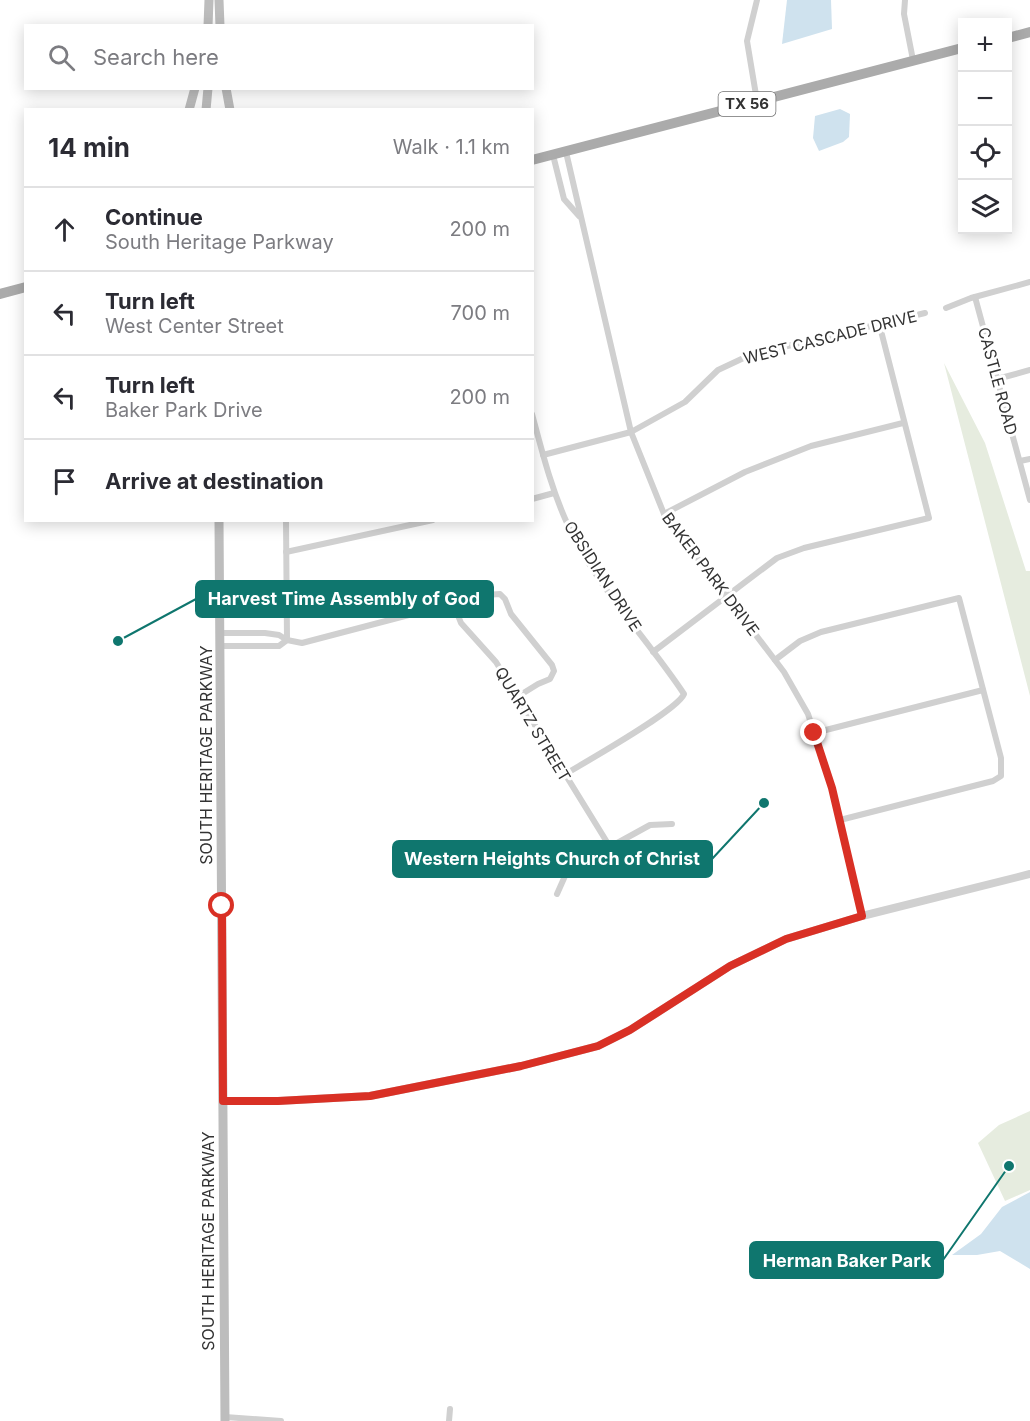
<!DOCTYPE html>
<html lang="en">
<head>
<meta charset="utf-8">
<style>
	:root { --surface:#fff; --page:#f2f2f3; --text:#2b2b33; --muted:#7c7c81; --line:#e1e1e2 }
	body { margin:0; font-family:Inter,sans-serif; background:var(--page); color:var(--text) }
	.controls { position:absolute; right:18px; top:18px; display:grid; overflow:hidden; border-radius:0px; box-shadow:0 3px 15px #0003 }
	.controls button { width:54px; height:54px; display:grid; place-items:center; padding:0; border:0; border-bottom:2px solid var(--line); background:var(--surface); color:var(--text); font:30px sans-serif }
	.stop { position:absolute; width:18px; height:18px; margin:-14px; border:4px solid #d93025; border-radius:50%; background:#fff }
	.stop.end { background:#d93025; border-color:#fff; box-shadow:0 2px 6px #0008 }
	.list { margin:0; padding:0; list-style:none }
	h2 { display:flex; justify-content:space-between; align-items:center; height:78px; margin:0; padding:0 24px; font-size:26px }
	h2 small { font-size:20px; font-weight:400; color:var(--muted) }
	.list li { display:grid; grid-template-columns:39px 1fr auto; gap:18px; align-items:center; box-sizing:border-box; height:84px; padding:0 24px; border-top:2px solid var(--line) }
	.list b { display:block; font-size:22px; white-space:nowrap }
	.list p { margin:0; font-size:20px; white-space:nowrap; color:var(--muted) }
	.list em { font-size:20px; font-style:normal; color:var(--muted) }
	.icon { flex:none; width:33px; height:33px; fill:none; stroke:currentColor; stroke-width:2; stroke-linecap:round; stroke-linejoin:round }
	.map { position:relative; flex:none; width:1030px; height:1421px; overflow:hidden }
	.search { position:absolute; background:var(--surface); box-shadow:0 3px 15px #0003; left:24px; top:24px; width:510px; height:66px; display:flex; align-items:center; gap:15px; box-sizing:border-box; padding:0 21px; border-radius:0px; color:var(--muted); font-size:22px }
	.panel { position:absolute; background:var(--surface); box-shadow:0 3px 15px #0003; left:24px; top:108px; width:510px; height:414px; border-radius:0px }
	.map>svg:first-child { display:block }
	.green { fill:#e6ecdf }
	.water { fill:#cfe2ee }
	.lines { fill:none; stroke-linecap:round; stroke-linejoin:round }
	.minor { stroke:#d0d0d0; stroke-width:6 }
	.tertiary { stroke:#d0d0d0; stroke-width:8 }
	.secondary { stroke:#bdbdbd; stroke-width:9 }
	.primary { stroke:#ababab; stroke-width:10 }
	.route { stroke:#d93025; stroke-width:8 }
	.labels { text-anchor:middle; stroke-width:6; stroke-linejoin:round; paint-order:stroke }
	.shield { fill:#fff; stroke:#707070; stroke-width:1.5 }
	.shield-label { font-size:15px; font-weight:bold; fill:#333 }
	.street-label { font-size:16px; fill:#333; stroke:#fff }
	.leader { fill:none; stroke:#0f766e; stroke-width:2 }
	.callout-dot { fill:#0f766e; stroke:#fff; stroke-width:2 }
	.callout { fill:#0f766e; stroke:#0f766e; stroke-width:2 }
	.callout-label { font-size:18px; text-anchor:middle; font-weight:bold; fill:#fff }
</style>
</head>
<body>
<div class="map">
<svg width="1030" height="1421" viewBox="0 0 1030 1421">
	<rect width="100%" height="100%" fill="#fff"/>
	<g class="green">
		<polygon points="944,363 985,443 1026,571 1030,571 1030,696"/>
		<polygon points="1030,1111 1030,1190 1005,1201 978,1143 999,1125"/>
	</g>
	<g class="water">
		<polygon points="787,0 831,0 832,29 782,44"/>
		<polygon points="840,109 850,114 849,137 843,142 819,151 813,138 815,116"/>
		<polygon points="1030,1192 1030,1269 1000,1251 977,1255 952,1255 981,1234 1002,1207"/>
	</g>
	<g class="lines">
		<g class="minor">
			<polyline points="757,0 747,41 757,101"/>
			<polyline points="905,0 904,14 913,60"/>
			<polyline points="566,152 631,432 664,514 784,672 808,714 832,788 862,916"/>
			<polyline points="553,155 564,199 579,216"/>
			<polyline points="975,297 1030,500"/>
			<polyline points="946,308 971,298 1030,282"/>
			<polyline points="997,379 1030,370"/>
			<path d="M532 414C542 451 551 488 567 523 594 584 647 638 684 694 677 711 585 762 564 775"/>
			<polyline points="543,455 631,432 685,402 718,370 750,355 925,313"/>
			<polyline points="1020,461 1030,459"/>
			<polyline points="532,499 554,493"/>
			<polyline points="664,514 745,472 811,446 903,423"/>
			<polyline points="286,520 287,640"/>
			<polyline points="286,552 433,520"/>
			<polyline points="453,603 461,623 496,662 610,847"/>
			<polyline points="220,633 265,633 279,635 287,640 302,643 485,595 500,594 505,599 511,614 552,665 554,671 550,679 538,684 517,697"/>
			<polyline points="220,646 279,646 287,640"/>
			<polyline points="653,652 777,558 804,548 929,518 879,323"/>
			<polyline points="775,660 800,641 821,632 959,598 1001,758 1001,776 993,781 840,820"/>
			<polyline points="814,733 983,690"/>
			<polyline points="557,894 565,876 610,847 650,825 672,824"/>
			<polyline points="225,1417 281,1421"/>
			<polyline points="449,1421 450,1409"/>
		</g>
		<polyline class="tertiary" points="223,1101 278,1101 370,1096 521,1066 598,1046 630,1030 730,966 786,939 862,916 1030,874"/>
		<g class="secondary">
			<polyline points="219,0 220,26"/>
			<polyline points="208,26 209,0"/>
			<polyline points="226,88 230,110"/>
			<polyline points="189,110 195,88"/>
			<polyline points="206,110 208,88"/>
			<polyline points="219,520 225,1421"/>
		</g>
		<g class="primary">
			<polyline points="1008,38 1030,32"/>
			<polyline points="532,160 962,48"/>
			<polyline points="0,294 26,287"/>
		</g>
	</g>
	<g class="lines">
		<polyline class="route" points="222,906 223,1101 278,1101 370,1096 521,1066 598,1046 630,1030 730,966 786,939 862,916 832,788 814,733"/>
	</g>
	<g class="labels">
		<rect class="shield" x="718.5" y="92" width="57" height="24" rx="4.5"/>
		<g class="shield-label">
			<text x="747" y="109">TX 56</text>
		</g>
		<g class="street-label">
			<text transform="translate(830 337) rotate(-14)" y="6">WEST CASCADE DRIVE</text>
			<text transform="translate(998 381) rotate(75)" y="6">CASTLE ROAD</text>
			<text transform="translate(711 574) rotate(53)" y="6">BAKER PARK DRIVE</text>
			<text transform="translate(603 576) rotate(57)" y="6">OBSIDIAN DRIVE</text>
			<text transform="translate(533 724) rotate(59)" y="6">QUARTZ STREET</text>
			<text transform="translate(206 755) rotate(-90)" y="6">SOUTH HERITAGE PARKWAY</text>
			<text transform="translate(208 1241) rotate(-90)" y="6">SOUTH HERITAGE PARKWAY</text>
		</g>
	</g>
	<path class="leader" d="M118 641L196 599M764 803L712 859M1009 1166L943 1260"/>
	<g class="callout-dot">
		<circle cx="118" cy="641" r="6"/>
		<circle cx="764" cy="803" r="6"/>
		<circle cx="1009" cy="1166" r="6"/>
	</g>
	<g class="callout">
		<rect x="196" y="581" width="297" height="36" rx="6"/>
		<rect x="393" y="841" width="319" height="36" rx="6"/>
		<rect x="750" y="1242" width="193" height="36" rx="6"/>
	</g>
	<g class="callout-label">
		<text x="344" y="605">Harvest Time Assembly of God</text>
		<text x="552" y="865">Western Heights Church of Christ</text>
		<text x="847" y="1267">Herman Baker Park</text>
	</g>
</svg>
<div class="controls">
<button>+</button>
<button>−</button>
<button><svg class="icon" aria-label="locate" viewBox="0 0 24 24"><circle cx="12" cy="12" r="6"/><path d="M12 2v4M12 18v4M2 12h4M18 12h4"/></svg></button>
<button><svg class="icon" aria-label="layers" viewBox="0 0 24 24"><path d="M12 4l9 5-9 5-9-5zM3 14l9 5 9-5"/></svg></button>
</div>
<div class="stop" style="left:222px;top:906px"></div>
<div class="stop end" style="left:814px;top:733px"></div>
<div class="search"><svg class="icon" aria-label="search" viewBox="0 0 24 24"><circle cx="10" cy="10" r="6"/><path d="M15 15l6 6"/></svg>Search here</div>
<section class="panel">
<h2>14 min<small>Walk · 1.1 km</small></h2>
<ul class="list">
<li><svg class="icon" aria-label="ahead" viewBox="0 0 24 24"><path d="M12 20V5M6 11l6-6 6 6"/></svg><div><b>Continue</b><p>South Heritage Parkway</p></div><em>200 m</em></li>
<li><svg class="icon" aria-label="left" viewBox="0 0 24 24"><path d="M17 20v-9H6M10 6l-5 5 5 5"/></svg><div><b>Turn left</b><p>West Center Street</p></div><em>700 m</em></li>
<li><svg class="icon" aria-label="left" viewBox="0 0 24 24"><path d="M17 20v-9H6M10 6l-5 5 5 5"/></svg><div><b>Turn left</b><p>Baker Park Drive</p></div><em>200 m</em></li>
<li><svg class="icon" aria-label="arrive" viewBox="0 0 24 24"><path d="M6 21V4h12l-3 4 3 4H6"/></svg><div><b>Arrive at destination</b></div></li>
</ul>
</section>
</div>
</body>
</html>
